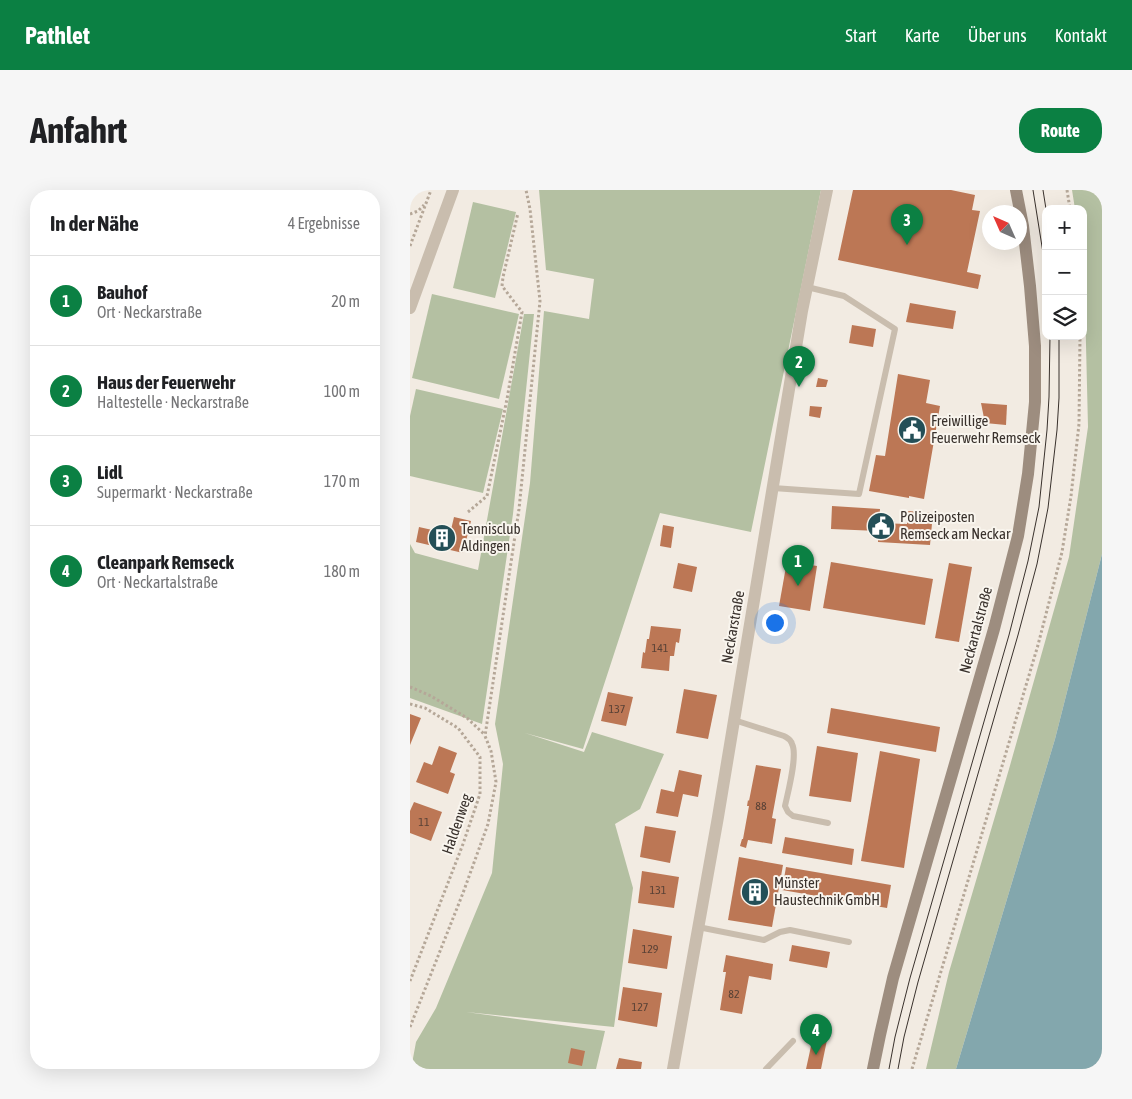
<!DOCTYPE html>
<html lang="de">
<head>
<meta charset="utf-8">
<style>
	:root { --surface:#fff; --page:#f6f6f6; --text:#202124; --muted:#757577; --line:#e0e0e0; --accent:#0b8043 }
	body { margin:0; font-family:"Asap Condensed",sans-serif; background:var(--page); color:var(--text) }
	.controls { position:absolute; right:15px; top:15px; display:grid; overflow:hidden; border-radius:10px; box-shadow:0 5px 20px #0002 }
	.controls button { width:45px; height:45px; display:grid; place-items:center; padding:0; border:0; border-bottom:1px solid var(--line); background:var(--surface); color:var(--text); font:25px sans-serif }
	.compass { position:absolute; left:572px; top:15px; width:45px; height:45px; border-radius:50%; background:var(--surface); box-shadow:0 5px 20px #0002; rotate:315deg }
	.you { position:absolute; left:364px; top:432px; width:18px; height:18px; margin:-12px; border:4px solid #fff; border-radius:50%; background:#1a73e8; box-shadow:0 0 0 8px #1a73e833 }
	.badge { display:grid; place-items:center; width:32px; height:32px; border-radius:50%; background:var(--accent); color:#fff; font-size:16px; font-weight:700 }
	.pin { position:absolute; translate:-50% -41px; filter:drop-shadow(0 1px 2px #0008) }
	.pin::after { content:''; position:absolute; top:26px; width:18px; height:15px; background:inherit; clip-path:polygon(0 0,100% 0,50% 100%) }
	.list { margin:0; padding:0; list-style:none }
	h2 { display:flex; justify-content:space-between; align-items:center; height:65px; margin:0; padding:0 20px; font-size:21px }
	h2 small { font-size:16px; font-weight:400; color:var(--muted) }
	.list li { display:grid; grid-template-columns:32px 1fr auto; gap:15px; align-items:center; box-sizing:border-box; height:90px; padding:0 20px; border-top:1px solid var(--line) }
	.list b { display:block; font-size:19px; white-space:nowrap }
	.list p { margin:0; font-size:16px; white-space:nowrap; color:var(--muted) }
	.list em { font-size:16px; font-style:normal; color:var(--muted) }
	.icon { flex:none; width:28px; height:28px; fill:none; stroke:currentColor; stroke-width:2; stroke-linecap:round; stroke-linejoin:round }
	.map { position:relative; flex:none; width:692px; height:879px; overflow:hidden; border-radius:20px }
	header { display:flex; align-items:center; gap:30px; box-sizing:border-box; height:70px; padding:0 25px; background:var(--accent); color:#fff }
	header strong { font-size:24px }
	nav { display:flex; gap:28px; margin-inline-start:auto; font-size:18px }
	.intro { display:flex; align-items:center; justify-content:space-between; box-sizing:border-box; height:120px; padding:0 30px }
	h1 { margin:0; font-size:35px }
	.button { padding:12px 22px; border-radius:20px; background:var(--accent); color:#fff; font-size:18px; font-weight:700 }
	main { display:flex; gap:30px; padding:0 30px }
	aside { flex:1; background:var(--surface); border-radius:20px; box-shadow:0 5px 20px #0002 }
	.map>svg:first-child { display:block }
	.green { fill:#b4c0a2 }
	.water { fill:#83a7ad }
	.building { fill:#bc7755 }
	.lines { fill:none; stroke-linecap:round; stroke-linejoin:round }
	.path { stroke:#b5a798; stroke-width:3; stroke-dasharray:2.5 2.5; stroke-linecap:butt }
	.lane { stroke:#c9bdae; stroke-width:6 }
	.street { stroke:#c9bdae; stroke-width:12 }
	.secondary { stroke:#9d8d7f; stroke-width:12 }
	.tram { stroke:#39312c; stroke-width:1 }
	.labels { text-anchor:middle; stroke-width:4; stroke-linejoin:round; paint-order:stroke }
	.number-label { font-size:12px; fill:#5a4236 }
	.poi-label { font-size:15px; fill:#39312c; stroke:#f9f5ee; text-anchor:start }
	.street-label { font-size:15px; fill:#39312c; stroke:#f9f5ee }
</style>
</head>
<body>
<header>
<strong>Pathlet</strong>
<nav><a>Start</a><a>Karte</a><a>Über uns</a><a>Kontakt</a></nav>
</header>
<div class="intro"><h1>Anfahrt</h1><a class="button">Route</a></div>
<main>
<aside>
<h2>In der Nähe<small>4 Ergebnisse</small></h2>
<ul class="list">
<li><span class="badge">1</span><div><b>Bauhof</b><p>Ort · Neckarstraße</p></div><em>20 m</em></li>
<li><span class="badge">2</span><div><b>Haus der Feuerwehr</b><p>Haltestelle · Neckarstraße</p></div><em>100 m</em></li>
<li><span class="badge">3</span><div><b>Lidl</b><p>Supermarkt · Neckarstraße</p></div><em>170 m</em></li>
<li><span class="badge">4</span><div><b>Cleanpark Remseck</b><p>Ort · Neckartalstraße</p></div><em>180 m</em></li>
</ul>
</aside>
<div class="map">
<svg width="692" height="879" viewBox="0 0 692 879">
	<rect width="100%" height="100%" fill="#f2ebe2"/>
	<g class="green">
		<polygon points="129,0 411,0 341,342 250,323 173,559 115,543 174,562 182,542 254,564 230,619 205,634 223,698 204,837 56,822 195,841 186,879 1,879 6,852 26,818 82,683 93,574 85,534 120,293 134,121 179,129 184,89 136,80"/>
		<polygon points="662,0 692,0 692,364 645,549 546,879 516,879 539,782 599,579 659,367 678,237 674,72 673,66 673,19 665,19"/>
		<polygon points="63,12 106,22 85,108 43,98"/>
		<polygon points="22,104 109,124 89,209 2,188"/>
		<polygon points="114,124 124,124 103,324 72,534 0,508 0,354 5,363 68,380"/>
		<polygon points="6,199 93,219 73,303 0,286 0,226"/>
	</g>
	<polygon class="water" points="692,364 692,879 546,879 645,549"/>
	<g class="building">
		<polygon points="443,0 541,0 565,5 562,20 570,21 557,82 571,85 568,99 428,70"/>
		<polygon points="500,113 546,121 543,139 496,132"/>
		<polygon points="442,135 466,139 463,157 439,153"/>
		<polygon points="488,184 520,190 516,213 530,216 514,309 499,306 499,308 459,301 466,265 475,266"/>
		<polygon points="408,188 418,190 416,197 406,197"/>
		<polygon points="571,213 597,215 596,235 575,233"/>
		<polygon points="400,216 412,217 410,228 399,226"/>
		<polygon points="422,316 470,319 469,333 497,334 498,321 523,323 520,355 468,352 468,341 421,339"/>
		<polygon points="44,327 61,331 53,363 6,352 9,337 40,344"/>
		<polygon points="253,335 264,337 261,358 250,356"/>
		<polygon points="377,371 407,376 400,421 369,416"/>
		<polygon points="421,372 523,389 515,435 413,418"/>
		<polygon points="268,373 287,377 282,402 263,398"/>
		<polygon points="539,373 562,377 549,452 525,448"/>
		<polygon points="241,436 271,439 269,453 266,452 264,466 260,466 259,481 231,478 233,462 235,463 237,449 239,449"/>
		<polygon points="274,499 307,505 298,549 266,543"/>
		<polygon points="198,502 223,507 216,536 191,531"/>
		<polygon points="421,518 530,537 526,562 417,543"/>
		<polygon points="0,524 11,528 0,555"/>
		<polygon points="29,556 47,563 40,582 45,584 38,604 6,592 14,572 22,575"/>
		<polygon points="407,556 448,563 441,612 399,606"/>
		<polygon points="470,561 510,569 494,678 451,671"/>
		<polygon points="346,575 371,579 362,628 366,629 362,654 338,650 336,658 330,656 332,649 333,649 339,616 337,616 338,610 339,611"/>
		<polygon points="269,580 292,585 288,607 273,604 268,627 246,623 251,599 264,602"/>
		<polygon points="4,612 32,622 21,651 0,643 0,621"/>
		<polygon points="235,636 266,641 260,673 230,667"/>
		<polygon points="375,647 444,659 442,675 372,663"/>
		<polygon points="329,667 373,675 362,737 318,730"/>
		<polygon points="376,677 481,695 477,718 372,700"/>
		<polygon points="232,681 269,687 264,718 228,713"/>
		<polygon points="223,739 262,746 257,779 218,773"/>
		<polygon points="382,755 420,762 417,778 379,771"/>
		<polygon points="316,765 363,774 361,790 339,786 332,824 310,820 316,782 313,782"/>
		<polygon points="213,797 252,803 247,837 208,830"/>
		<polygon points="403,847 417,850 411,879 396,879"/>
		<polygon points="161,858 175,861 172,876 158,873"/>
		<polygon points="209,868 232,872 231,879 206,879"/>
	</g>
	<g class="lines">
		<g class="path">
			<polyline points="657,0 660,19"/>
			<polyline points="0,24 8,21 14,15"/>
			<polyline points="0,56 21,0"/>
			<polyline points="58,322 77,306 97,209 112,122 92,96 93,87 108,23"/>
			<polyline points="0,497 21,506 57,528 75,545"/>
			<polyline points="0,514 15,518 48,538 70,567 70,604 53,654 0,791"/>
			<polyline points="0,837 53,703 78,634 86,592 81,561 75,546 109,319 130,111 120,19 116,0"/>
			<polyline points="502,879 628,455 652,362 661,306 669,234 670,146"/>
		</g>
		<g class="lane">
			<polyline points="363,298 449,304 485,139 434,106 397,97"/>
			<path d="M324 530 374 546C377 548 381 549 382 554 388 565 378 602 375 616L378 622 383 626 418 633"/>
			<polyline points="288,737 354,750 370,742 380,740 439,752"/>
			<polyline points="356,879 383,851"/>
		</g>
		<g class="street">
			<polyline points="0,118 43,0"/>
			<polyline points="263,879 308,627 392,121 417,0"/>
		</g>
		<polyline class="secondary" points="463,879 470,845 483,788 584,439 608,346 618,284 625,212 625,156 620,96 613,36 606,0"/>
		<g class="tram">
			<polyline points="623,0 634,69 636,92"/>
			<polyline points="633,0 636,19"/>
			<polyline points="479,879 485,847 500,788 599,445 618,371 629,317 637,240 639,207 640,146"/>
			<polyline points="488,879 494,847 508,792 608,445 627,374 638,318 647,240 649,208 649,146"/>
		</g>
	</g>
	<defs>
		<symbol id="civic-disc" viewBox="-11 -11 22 22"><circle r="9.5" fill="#244f57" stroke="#f9f5ee"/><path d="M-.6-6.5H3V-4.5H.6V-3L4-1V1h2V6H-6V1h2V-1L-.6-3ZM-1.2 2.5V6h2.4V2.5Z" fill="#fff"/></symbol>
		<symbol id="building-disc" viewBox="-11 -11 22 22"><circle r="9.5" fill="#244f57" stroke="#f9f5ee"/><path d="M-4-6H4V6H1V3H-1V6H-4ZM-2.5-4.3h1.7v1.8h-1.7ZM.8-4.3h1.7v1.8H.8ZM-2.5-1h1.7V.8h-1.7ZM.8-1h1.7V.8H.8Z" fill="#fff"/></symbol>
	</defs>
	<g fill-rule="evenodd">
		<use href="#civic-disc" x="486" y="224" width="32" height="32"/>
		<use href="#civic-disc" x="455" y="320" width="32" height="32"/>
		<use href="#building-disc" x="16" y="332" width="32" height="32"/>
		<use href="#building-disc" x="329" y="686" width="32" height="32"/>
	</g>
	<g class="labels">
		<g class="number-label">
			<text x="250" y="462">141</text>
			<text x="207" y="523">137</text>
			<text x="351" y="620">88</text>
			<text x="14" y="636">11</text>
			<text x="248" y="704">131</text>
			<text x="240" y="763">129</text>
			<text x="324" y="808">82</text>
			<text x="230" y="821">127</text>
		</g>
		<g class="poi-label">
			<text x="521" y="236">Freiwillige<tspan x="521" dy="17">Feuerwehr Remseck</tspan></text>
			<text x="490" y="332">Polizeiposten<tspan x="490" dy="17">Remseck am Neckar</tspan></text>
			<text x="51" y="344">Tennisclub<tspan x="51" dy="17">Aldingen</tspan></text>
			<text x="364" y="698">Münster<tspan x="364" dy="17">Haustechnik GmbH</tspan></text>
		</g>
		<g class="street-label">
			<text transform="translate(323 437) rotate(-80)" y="5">Neckarstraße</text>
			<text transform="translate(566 440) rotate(-75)" y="5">Neckartalstraße</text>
			<text transform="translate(47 634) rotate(-71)" y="5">Haldenweg</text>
		</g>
	</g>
</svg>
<div class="controls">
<button>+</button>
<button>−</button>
<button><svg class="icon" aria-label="layers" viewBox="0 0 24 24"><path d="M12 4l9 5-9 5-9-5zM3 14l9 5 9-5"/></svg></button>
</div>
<svg class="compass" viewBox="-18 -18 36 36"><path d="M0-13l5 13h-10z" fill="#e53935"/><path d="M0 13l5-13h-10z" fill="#757577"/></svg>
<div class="you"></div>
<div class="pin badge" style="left:388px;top:396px">1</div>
<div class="pin badge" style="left:389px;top:197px">2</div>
<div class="pin badge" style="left:497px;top:55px">3</div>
<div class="pin badge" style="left:406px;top:865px">4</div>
</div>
</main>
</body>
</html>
